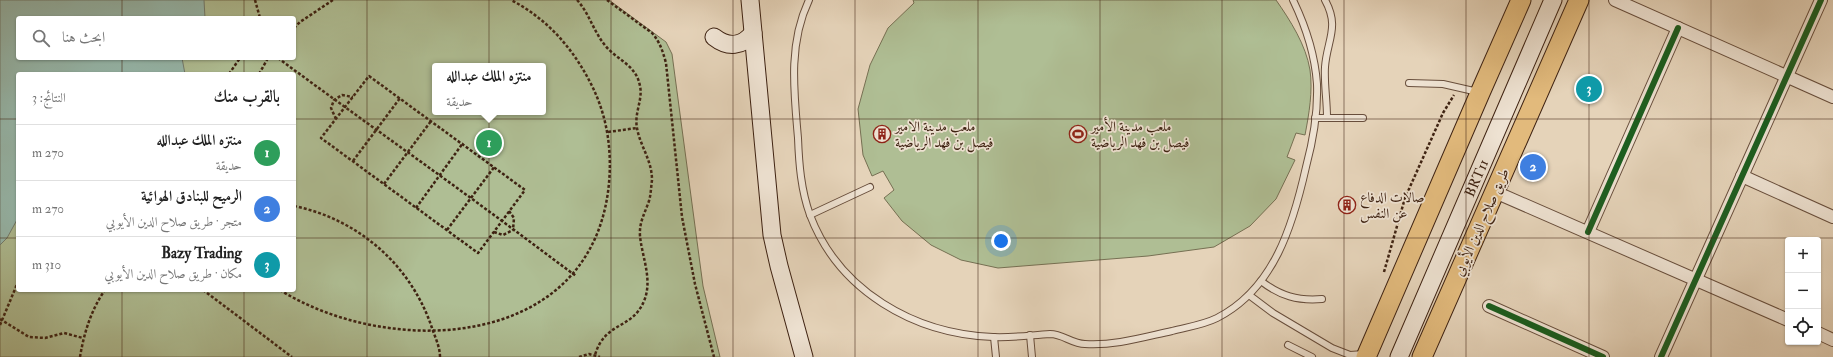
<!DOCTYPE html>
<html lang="ar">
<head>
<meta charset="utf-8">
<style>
	:root { --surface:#fff; --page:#f2f2f2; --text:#222; --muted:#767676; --line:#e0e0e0; --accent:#d93025 }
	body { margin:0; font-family:"IM FELL Double Pica",Amiri,serif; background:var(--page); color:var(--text); direction:rtl }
	.controls { position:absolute; right:12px; bottom:12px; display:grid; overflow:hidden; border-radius:4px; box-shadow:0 1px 3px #0004 }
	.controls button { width:36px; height:36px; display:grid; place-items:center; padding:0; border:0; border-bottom:1px solid var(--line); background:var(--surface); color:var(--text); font:20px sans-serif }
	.you { position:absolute; left:1001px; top:241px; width:14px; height:14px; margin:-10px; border:3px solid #fff; border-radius:50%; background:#1a73e8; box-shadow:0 0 0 6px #1a73e833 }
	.badge { display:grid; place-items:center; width:26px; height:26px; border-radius:50%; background:var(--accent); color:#fff; font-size:13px; font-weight:700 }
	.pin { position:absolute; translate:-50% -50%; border:2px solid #fff; box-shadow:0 1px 4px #0006 }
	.popup { position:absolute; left:432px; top:63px; width:114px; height:52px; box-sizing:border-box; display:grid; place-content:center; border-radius:4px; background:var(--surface); filter:drop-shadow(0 1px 3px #0005); font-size:13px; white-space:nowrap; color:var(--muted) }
	.popup b { font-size:15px; color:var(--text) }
	.popup::after { content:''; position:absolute; left:50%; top:100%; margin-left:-8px; border:8px solid transparent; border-top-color:var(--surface) }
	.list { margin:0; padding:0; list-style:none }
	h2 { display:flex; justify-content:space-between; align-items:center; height:52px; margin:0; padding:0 16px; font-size:17px }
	h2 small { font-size:13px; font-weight:400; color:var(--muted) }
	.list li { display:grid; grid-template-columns:26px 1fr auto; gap:12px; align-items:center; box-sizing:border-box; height:56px; padding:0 16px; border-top:1px solid var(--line) }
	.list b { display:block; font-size:15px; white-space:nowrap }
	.list p { margin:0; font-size:13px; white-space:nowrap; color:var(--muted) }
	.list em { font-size:13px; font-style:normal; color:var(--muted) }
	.icon { flex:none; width:22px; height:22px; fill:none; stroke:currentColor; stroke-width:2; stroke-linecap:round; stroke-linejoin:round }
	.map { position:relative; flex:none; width:1833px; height:357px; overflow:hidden; direction:ltr }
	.search { position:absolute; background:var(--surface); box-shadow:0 1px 3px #0004; left:16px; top:16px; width:280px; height:44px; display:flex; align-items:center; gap:10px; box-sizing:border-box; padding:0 14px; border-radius:4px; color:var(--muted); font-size:15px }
	.panel { position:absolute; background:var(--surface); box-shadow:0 1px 3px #0004; left:16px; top:72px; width:280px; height:220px; border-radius:4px; direction:rtl }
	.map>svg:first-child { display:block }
	.green { fill:#afbe94; stroke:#767053; fill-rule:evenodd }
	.water { fill:#96b8ac; stroke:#737c6e }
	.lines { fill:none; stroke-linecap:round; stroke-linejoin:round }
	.service-casing { stroke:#684e3c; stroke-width:8 }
	.minor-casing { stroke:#684e3c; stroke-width:14 }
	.secondary-casing { stroke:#3e2212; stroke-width:19 }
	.primary-casing { stroke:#3e2212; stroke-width:21 }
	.path { stroke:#3e2212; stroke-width:2.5; stroke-dasharray:3 2; stroke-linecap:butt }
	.service { stroke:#eee2d2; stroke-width:6 }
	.minor { stroke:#eee2d2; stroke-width:12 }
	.secondary { stroke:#eee2d2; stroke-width:17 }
	.primary { stroke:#e2ba7c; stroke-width:19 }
	.cycleway-casing { stroke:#eee2d2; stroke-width:8 }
	.cycleway { stroke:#1b5e20; stroke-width:6 }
	.grid { fill:none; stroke:#3e2212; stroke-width:1; stroke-opacity:0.55 }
	.labels { text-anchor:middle; stroke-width:3.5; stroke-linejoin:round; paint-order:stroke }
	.poi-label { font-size:14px; fill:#3e2212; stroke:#eee2d2; text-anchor:start }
	.street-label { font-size:14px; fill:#3e2212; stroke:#eee2d2 }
</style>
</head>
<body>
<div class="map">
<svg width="1833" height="357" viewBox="0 0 1833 357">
	<rect width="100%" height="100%" fill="#e5d3b9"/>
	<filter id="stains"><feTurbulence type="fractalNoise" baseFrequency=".005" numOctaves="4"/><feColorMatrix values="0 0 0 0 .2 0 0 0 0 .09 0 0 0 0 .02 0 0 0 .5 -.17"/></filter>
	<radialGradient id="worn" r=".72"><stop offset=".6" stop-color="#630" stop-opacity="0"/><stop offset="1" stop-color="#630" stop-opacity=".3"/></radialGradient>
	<g class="green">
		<path d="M0 0H609L666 42 672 54 703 286 720 357H0ZM18 18H294V58H18ZM435 66H543V112H435ZM18 74H294V290H18Z"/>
		<path d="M913 0H1276C1290 20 1306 45 1310 70 1313 91 1309 114 1305 135L1296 133 1287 157 1295 160 1276 199 1250 226 1214 247 1148 256 998 268 961 260 931 245 902 221 884 198 894 190 883 171 872 176 863 155 858 109 870 65 888 28 914 3Z"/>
	</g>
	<polygon class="water" points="0,0 204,0 205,18 18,18 18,58 182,58 185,74 18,74 18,218 7,238 0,245"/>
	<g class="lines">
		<defs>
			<g id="service">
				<path d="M809 0C788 44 794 92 798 138 799 164 801 190 810 215 839 291 914 334 993 337 1012 338 1032 335 1050 334 1063 334 1072 344 1085 344 1114 346 1144 337 1172 331 1187 327 1203 325 1217 318 1274 289 1293 225 1306 167 1313 141 1318 112 1317 84 1315 55 1306 27 1293 0"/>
				<path d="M1325 0C1340 27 1327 40 1325 67 1324 83 1327 100 1327 117"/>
				<polyline points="1409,83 1443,84 1478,92"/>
				<polyline points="1315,118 1363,118"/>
				<polyline points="810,215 870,187"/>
				<path d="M1261 281C1280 296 1298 301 1322 299"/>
				<polyline points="1249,295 1273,313 1332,348 1350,355 1364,354"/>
				<polyline points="1030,335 1032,357"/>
				<polyline points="994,337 996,357"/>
				<polyline points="1288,345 1312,357"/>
			</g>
			<g id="minor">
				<polyline points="1615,0 1833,97"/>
				<polyline points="1742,176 1833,217"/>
				<polyline points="1495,192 1788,320"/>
				<polyline points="1588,232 1678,28"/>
				<polyline points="1489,306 1603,357"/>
				<polyline points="1818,333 1833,340"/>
				<polyline points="1661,357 1821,0"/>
			</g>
			<g id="secondary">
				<polyline points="750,0 772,235 779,266 804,357"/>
				<path d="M714 37C728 48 742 47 753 33"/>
				<path id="s1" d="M1399 357 1553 0"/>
			</g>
			<g id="primary">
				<polyline points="1366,357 1480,93 1521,0"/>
				<polyline points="1422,357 1579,0"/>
			</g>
		</defs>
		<use href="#service" class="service-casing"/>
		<use href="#minor" class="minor-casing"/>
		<use href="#secondary" class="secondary-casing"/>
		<use href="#primary" class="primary-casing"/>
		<g class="path">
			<polyline points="255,0 260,18"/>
			<path d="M577 0C589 13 593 30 604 44 616 60 636 64 640 86 643 100 634 113 637 128 640 146 652 160 652 180 651 187 651 194 649 201 645 213 639 222 640 236 642 257 653 280 644 301 632 330 605 321 595 355"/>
			<path d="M607 0 652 33C660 42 663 52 666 63L682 217 695 284 714 357"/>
			<polyline points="294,28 300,22 333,0"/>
			<path d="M278 58C352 113 428 166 502 221L478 253 321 138 369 76 525 190 502 221 576 276"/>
			<polyline points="229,74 240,58"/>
			<polyline points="259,74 268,58"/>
			<polyline points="336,119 331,108 334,100 342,95 353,97"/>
			<polyline points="608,132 637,128"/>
			<polyline points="353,161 400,98"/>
			<polyline points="384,184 431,121"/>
			<path d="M294 206C358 219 411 265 432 328 435 337 440 347 440 357"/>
			<polyline points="416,208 463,143"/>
			<polyline points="509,211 514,218 513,230"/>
			<polyline points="447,230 495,166"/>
			<polyline points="494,232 503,235 513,230"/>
			<polyline points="1384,272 1405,198 1443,113 1454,95"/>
			<polyline points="203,290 292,357"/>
			<path d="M280 290C387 357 586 352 608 192 613 154 608 116 590 82 572 47 546 18 511 0"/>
			<polyline points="0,319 29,337 45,338 64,333 83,338"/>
			<polyline points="0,325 18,282"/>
			<path d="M80 357C84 333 91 310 105 290"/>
			<polyline points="579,357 589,354 600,357"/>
		</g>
		<use href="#service" class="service"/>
		<use href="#minor" class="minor"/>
		<use href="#secondary" class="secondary"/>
		<use href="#primary" class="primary"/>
		<defs>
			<g id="cycleway">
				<polyline points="1588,232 1678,28"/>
				<polyline points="1489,306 1603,357"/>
				<polyline points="1661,357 1821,0"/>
			</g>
		</defs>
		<use href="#cycleway" class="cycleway-casing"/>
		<use href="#cycleway" class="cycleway"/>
	</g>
	<path class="grid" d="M122 0V18M244 0V18M367 0V357M489 0V357M611 0V357M733 0V357M855 0V357M978 0V357M1100 0V357M1222 0V357M1344 0V357M1466 0V357M1589 0V357M1711 0V357M122 58V74M244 58V74M0 119H18M294 119H1833M0 238H18M294 238H1833M122 290V357M244 290V357"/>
	<defs>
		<symbol id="building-ring" viewBox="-11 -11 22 22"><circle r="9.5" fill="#eee2d2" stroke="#8f2418" stroke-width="1.5"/><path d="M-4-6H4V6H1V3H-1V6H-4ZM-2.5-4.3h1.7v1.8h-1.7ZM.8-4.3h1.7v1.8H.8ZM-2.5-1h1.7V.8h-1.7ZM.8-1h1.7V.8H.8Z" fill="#8f2418"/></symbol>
		<symbol id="stadium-ring" viewBox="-11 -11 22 22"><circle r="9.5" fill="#eee2d2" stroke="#8f2418" stroke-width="1.5"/><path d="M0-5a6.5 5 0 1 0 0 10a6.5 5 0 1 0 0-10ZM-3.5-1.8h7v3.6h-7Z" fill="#8f2418"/></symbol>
	</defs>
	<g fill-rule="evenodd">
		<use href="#building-ring" x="872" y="124" width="20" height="20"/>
		<use href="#stadium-ring" x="1068" y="124" width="20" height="20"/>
		<use href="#building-ring" x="1337" y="195" width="20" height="20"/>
	</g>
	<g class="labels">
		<g class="poi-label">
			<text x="895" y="131">ملعب مدينة الامير<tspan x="895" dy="16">فيصل بن فهد الرياضية</tspan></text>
			<text x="1091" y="131">ملعب مدينة الأمير<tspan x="1091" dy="16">فيصل بن فهد الرياضية</tspan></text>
			<text x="1360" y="202">صالات الدفاع<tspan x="1360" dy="16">عن النفس</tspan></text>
		</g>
		<g class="street-label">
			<text dy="5" stroke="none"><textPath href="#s1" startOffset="195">BRT11</textPath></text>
			<text transform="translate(1481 222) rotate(-66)" y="5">طريق صلاح الدين الأيوبي</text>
		</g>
	</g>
	<rect width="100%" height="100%" filter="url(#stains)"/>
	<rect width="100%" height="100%" fill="url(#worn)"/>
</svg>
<div class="controls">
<button>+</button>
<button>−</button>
<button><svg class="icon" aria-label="locate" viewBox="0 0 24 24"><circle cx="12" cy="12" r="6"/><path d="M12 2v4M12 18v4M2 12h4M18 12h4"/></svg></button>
</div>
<div class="you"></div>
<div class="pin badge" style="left:489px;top:143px;background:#2e9e5b">1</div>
<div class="popup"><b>منتزه الملك عبدالله</b>حديقة</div>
<div class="pin badge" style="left:1533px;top:167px;background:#3f7fe0">2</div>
<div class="pin badge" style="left:1589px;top:89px;background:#0f9aa8">3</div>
<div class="search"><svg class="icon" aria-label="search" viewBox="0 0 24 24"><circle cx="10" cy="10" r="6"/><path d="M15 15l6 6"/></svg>ابحث هنا</div>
<section class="panel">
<h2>بالقرب منك<small>النتائج: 3</small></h2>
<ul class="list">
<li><span class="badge" style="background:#2e9e5b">1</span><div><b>منتزه الملك عبدالله</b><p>حديقة</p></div><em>270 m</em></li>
<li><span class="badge" style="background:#3f7fe0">2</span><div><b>الرميح للبنادق الهوائية</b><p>متجر · طريق صلاح الدين الأيوبي</p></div><em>270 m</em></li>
<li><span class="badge" style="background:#0f9aa8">3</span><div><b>Bazy Trading</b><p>مكان · طريق صلاح الدين الأيوبي</p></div><em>310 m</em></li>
</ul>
</section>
</div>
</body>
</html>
